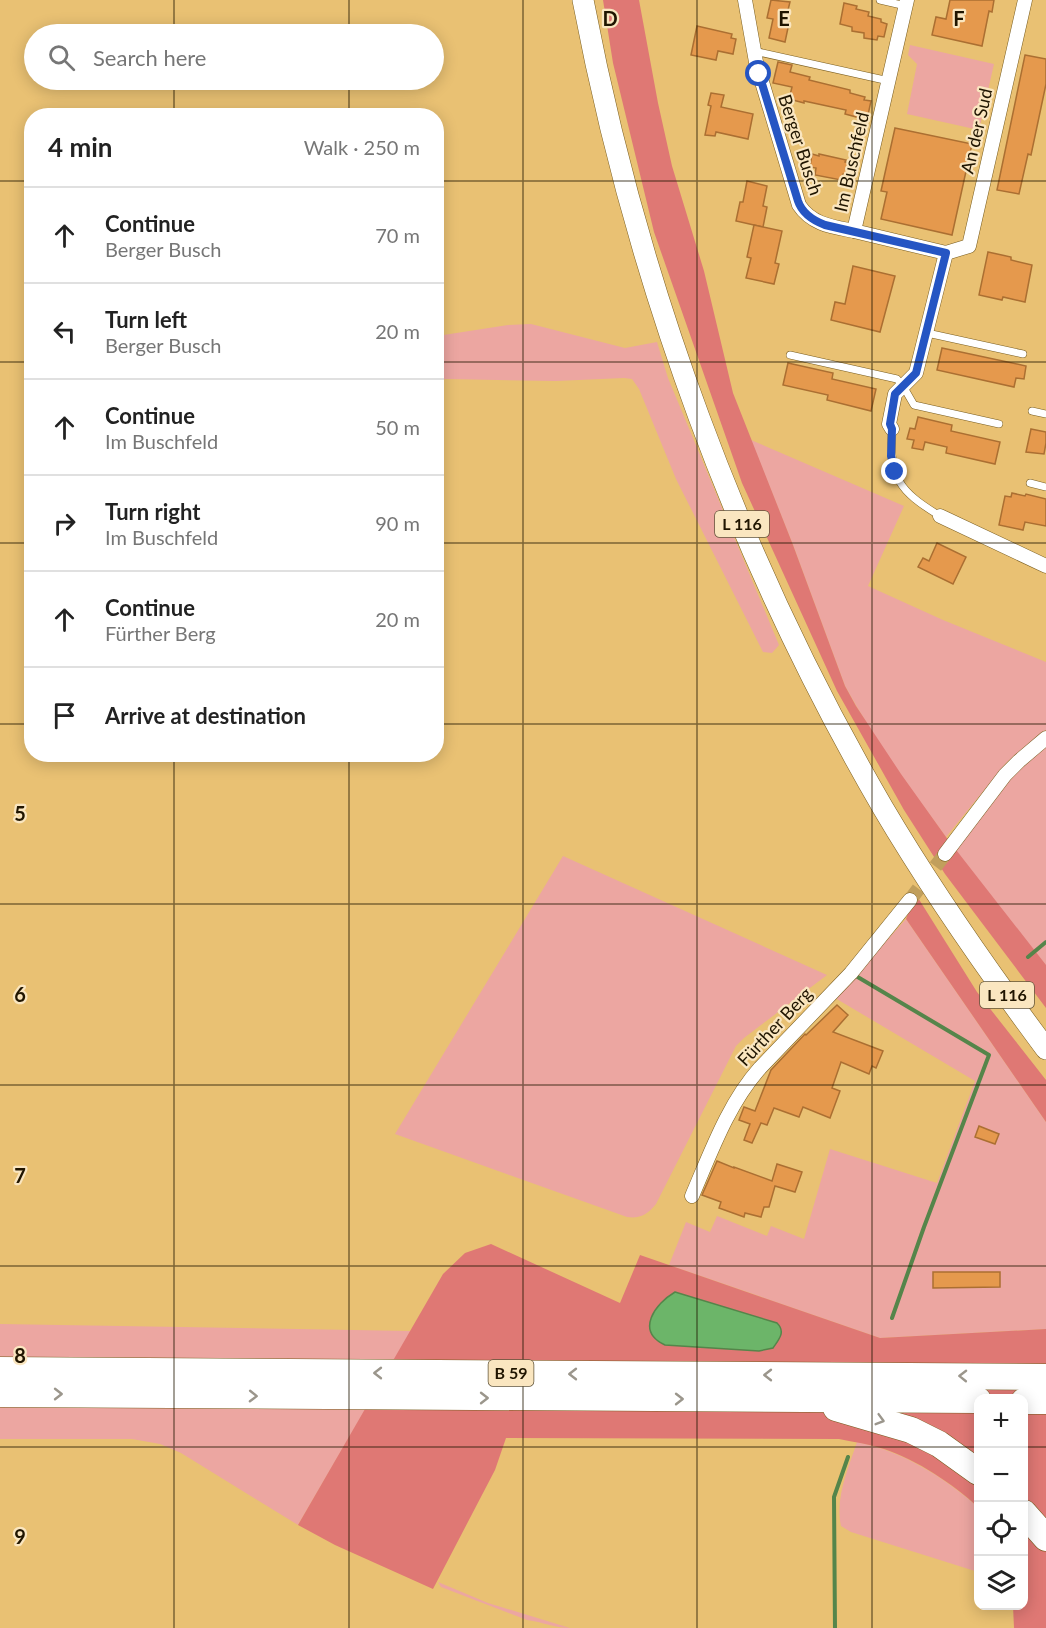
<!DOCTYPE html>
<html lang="en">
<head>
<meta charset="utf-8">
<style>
	:root { --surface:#fff; --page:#f6f6f6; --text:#222; --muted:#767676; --line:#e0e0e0 }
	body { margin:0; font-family:Lato,sans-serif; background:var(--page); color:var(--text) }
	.controls { position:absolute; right:18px; bottom:18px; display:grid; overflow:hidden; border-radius:12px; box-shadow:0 3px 15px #0003 }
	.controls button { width:54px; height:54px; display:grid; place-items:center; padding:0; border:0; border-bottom:2px solid var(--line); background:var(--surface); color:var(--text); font:30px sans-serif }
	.stop { position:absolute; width:18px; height:18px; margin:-14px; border:4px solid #2555c3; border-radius:50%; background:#fff }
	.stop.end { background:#2555c3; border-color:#fff; box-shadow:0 2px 6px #0008 }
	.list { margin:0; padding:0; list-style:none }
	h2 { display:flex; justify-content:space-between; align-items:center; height:78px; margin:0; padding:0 24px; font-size:26px }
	h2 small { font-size:20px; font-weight:400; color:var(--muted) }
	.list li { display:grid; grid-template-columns:39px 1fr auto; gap:18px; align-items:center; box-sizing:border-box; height:96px; padding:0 24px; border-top:2px solid var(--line) }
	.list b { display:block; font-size:22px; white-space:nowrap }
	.list p { margin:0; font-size:20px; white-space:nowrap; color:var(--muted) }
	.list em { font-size:20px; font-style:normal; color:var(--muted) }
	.icon { flex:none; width:33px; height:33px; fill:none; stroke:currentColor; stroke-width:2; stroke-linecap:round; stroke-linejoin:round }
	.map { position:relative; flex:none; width:1046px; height:1628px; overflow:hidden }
	.search { position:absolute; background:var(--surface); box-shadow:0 3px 15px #0003; left:24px; top:24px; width:420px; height:66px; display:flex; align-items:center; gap:15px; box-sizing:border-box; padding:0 21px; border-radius:33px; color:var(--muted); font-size:22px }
	.panel { position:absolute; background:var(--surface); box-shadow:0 3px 15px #0003; left:24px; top:108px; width:420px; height:654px; border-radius:24px }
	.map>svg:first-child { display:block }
	.green { fill:#eca6a1 }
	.forest { fill:#df7874 }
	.water { fill:#6cb569; stroke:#55854a; stroke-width:1.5 }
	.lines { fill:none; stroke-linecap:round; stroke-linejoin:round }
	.stream { stroke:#55854a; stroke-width:4 }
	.building { fill:#e5994d; stroke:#ab6f32; stroke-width:1.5 }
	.minor-tunnel { stroke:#c19f5c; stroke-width:14; stroke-dasharray:14 7; stroke-linecap:butt }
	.service-casing { stroke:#795d1f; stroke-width:8 }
	.minor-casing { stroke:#795d1f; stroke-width:15 }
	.primary-casing { stroke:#795d1f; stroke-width:22 }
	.motorway-casing { stroke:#795d1f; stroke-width:27 }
	.service { stroke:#fff; stroke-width:7 }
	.minor { stroke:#fff; stroke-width:14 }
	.primary { stroke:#fff; stroke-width:21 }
	.motorway { stroke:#fff; stroke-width:26 }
	.oneway { stroke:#9b968c }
	.route { stroke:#2555c3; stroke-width:8 }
	.grid { fill:none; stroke:#201500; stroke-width:1.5; stroke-opacity:0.55 }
	.labels { text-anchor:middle; stroke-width:4.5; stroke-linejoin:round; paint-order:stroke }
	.shield { fill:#fae6c0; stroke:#61543a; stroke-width:1.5 }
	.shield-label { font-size:16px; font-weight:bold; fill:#201500 }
	.street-label { font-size:18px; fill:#201500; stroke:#fae6c0 }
	.grid-label { font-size:20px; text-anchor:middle; font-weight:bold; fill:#201500; stroke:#fae6c0; stroke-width:4.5; stroke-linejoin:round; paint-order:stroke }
</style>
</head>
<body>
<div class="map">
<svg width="1046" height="1628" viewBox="0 0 1046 1628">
	<rect width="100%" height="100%" fill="#e9c173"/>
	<g class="green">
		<polygon points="910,45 994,64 979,130 907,114 917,64 908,55"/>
		<polygon points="531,324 625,348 657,342 668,378 779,645 772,653 763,652 676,479 639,389 632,379 624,378 556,381 446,379 437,380 437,336 508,325"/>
		<path d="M751 440 904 506 868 586 943 620 1046 662V730L1007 762 946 837C910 788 874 739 845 686L793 545Z"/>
		<polygon points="1046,745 1046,966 956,851 1004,785"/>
		<path d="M563 856 827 975 744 1038 736 1046 656 1204C648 1214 640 1219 627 1217L395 1134Z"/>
		<polygon points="906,919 1046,1122 1046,1329 880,1338 669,1265 686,1222 710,1232 717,1216 767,1236 771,1226 804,1239 830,1149 937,1183 975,1081 835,998"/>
		<polygon points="0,1324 411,1331 298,1525 181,1453 160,1444 132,1439 0,1439"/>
		<path d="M857 1442C902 1451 944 1477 978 1507V1572L851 1532 841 1526C835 1498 848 1469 857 1442Z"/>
		<path d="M438 1582 488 1603 570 1628C554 1628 543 1622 527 1620L441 1587Z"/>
	</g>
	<g class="forest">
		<polygon points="603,0 639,0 658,103 672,166 704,271 733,393 793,545 845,686 856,706 901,774 946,837 1046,965 1046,1008 945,874 904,810 837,691 742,483 654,232 613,63"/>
		<polygon points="915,893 977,992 1046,1080 1046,1122 906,919"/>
		<path d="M491 1244 620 1303 640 1255 880 1338 1046 1329V1628H1014L1013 1606H1024V1398H978V1507C953 1484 917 1460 884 1449 869 1444 854 1442 839 1439L506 1438 495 1470 433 1589 335 1545 298 1525 443 1274 465 1253Z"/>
	</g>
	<path class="water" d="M675 1292 777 1323C786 1332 779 1339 773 1348L759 1351 665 1345C635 1331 655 1304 675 1292Z"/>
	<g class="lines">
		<g class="stream">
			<polyline points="1028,957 1046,942"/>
			<polyline points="856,976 989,1055 924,1227 892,1318"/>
			<polyline points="835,1628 834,1497 848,1457"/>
		</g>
	</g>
	<g class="building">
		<polygon points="771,0 790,2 785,22 789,23 785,42 769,38 773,19 767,18"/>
		<polygon points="950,0 994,0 992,12 989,11 982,46 932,35 936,17 946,19"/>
		<polygon points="844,3 857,6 856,9 869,12 868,16 881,19 881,22 887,24 884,37 878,36 877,40 864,38 864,33 852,31 852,27 840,24"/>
		<polygon points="697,26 732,34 731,38 736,39 733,54 718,51 716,60 691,55"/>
		<polygon points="1025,55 1046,59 1046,84 1031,155 1028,154 1019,194 997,190"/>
		<polygon points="778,62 792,65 790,72 810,77 809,80 850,90 850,93 865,97 864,100 871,101 868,115 861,114 860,118 845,114 846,110 804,101 804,103 789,99 792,87 773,83"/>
		<polygon points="711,93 724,95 721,107 753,114 748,139 716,132 715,136 705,135 711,106 708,105"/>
		<polygon points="895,128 972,144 952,235 881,219 887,192 881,191"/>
		<polygon points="812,154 819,156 819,154 846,160 845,162 851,163 849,175 843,174 841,180 815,175 816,168 810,167"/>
		<polygon points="747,181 767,186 763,206 767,207 763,227 736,221 740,202 743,202"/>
		<polygon points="754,225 782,231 775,263 779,264 774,284 746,278 751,258 747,257"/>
		<polygon points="988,252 1011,257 1011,260 1032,265 1025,302 1003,297 1002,300 979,295"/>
		<polygon points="853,266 895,276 880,332 831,320 835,302 845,304"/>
		<polygon points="942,348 1026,366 1024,379 1016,378 1014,387 937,370"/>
		<polygon points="788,363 833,373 832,379 876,389 871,411 827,400 828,395 783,385"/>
		<polygon points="918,417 952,425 951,431 1000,442 995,464 946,453 947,447 925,442 923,450 912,448 914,440 907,439 910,428 915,429"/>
		<polygon points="1031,429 1046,432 1046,443 1044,454 1026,452"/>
		<polygon points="1012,493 1025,496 1026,494 1046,499 1046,526 1025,522 1023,530 999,525 1005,496 1011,497"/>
		<polygon points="937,543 966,557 953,584 918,567 923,558 929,561"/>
		<polygon points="837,1005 848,1015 833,1032 883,1051 876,1068 872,1066 869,1074 841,1062 832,1088 840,1091 830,1118 803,1107 799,1117 774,1108 767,1125 761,1123 752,1143 744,1140 750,1124 739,1120 744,1107 755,1111 771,1070 805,1034 806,1035"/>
		<polygon points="979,1126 999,1134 995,1144 975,1137"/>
		<polygon points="717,1161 734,1168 734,1167 772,1181 777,1164 802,1172 795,1192 775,1186 769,1207 764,1207 761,1217 745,1213 744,1217 719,1208 721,1202 702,1195"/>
		<polygon points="933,1272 1000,1272 1000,1287 933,1288"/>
	</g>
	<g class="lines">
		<polyline class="minor-tunnel" points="910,900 945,854"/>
		<defs>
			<g id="service">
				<polyline points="880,0 906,6"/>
				<polyline points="754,51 889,81"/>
				<polyline points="927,333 1023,354"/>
				<polyline points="790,355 897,379 903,386 914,405 999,424"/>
				<polyline points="1032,411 1046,414"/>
				<path d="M892 429C889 478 899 491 940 516"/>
				<polyline points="1030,483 1046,487"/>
			</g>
			<g id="minor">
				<path d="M745 0 756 62 799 205C812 225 834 227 854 231"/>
				<polyline points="946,253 969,246 1025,0"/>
				<polyline points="892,429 889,424 895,394 916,373 946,253 854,231 907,0"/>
				<polyline points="940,516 1046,566"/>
				<polyline points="945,854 1005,775 1019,761 1046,738"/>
				<path d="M692 1196C711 1152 728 1104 760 1068L851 973 910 900"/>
			</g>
			<path id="primary" d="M583 0C637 283 738 559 883 808 932 891 988 971 1046 1049"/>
			<g id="motorway">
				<polyline points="0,1370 1046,1377"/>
				<polyline points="0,1394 978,1400"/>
				<polyline points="1024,1401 1046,1401"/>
				<polyline points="836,1408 911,1430 939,1444 978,1472"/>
				<polyline points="1024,1513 1046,1538"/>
			</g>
		</defs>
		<use href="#service" class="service-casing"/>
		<use href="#minor" class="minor-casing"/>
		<use href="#primary" class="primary-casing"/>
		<use href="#motorway" class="motorway-casing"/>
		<use href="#service" class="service"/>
		<use href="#minor" class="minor"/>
		<use href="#primary" class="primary"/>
		<use href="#motorway" class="motorway"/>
	</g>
	<defs><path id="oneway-chevron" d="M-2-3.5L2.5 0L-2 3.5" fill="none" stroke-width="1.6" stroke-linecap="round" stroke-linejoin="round" transform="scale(1.5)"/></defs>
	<g class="oneway">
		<use href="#oneway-chevron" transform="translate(378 1373) rotate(-180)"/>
		<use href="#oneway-chevron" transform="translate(573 1374) rotate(-180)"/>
		<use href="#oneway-chevron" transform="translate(768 1375) rotate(-180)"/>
		<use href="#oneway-chevron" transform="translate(963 1376) rotate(-179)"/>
		<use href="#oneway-chevron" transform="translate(58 1394)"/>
		<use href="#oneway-chevron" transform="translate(253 1396) rotate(1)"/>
		<use href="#oneway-chevron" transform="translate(484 1398)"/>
		<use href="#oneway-chevron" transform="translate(679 1399)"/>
		<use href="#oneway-chevron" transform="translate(880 1420) rotate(16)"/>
	</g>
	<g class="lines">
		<path class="route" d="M759 74 798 201C802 213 812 220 825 225L946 253 916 373 895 394 890 424 892 429 891 456 895 472"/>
	</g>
	<path class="grid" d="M174 0V34M349 0V34M523 0V1628M697 0V1628M872 0V1628M174 80V116M349 80V116M0 181H32M436 181H1046M0 362H32M436 362H1046M0 543H32M436 543H1046M0 724H32M436 724H1046M174 754V1628M349 754V1628M0 904H1046M0 1085H1046M0 1266H1046M0 1447H978M1024 1447H1046"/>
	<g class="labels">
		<g class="shield">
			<rect x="715" y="511" width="54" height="26" rx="4.5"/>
			<rect x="980" y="982" width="54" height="26" rx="4.5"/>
			<rect x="488.5" y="1360" width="45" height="26" rx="4.5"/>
		</g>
		<g class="shield-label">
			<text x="742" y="530">L 116</text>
			<text x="1007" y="1001">L 116</text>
			<text x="511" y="1379">B 59</text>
		</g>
		<g class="street-label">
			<text transform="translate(977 131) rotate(-77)" y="6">An der Sud</text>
			<text transform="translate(800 145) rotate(72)" y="6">Berger Busch</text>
			<text transform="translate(852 162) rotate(-77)" y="6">Im Buschfeld</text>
			<text transform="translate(775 1027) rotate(-47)" y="6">Fürther Berg</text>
		</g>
	</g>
	<g class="grid-label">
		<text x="610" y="26">D</text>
		<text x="784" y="26">E</text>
		<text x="959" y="26">F</text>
		<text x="20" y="821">5</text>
		<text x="20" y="1002">6</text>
		<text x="20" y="1183">7</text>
		<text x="20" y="1363">8</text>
		<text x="20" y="1544">9</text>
	</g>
</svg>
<div class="controls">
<button>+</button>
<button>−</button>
<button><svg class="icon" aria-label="locate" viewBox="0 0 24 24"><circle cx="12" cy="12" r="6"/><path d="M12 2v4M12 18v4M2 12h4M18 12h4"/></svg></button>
<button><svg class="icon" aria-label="layers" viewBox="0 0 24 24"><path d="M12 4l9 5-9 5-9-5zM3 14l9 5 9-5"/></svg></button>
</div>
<div class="stop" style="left:759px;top:74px"></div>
<div class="stop end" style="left:895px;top:472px"></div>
<div class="search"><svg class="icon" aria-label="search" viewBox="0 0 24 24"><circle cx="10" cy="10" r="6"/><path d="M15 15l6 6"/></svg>Search here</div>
<section class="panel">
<h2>4 min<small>Walk · 250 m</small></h2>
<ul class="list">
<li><svg class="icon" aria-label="ahead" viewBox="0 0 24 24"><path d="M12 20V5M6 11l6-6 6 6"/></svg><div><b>Continue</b><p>Berger Busch</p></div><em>70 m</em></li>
<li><svg class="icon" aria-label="left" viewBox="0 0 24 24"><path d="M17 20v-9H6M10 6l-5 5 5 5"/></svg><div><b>Turn left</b><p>Berger Busch</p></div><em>20 m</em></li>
<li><svg class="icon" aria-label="ahead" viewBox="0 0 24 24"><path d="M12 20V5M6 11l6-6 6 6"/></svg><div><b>Continue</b><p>Im Buschfeld</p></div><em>50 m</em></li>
<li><svg class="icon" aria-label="right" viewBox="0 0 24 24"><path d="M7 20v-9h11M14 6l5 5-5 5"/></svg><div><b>Turn right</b><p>Im Buschfeld</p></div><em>90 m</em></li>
<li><svg class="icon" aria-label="ahead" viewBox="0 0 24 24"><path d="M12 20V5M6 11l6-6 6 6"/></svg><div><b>Continue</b><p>Fürther Berg</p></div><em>20 m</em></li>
<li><svg class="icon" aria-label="arrive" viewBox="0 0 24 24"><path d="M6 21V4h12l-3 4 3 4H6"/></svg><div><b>Arrive at destination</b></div></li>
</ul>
</section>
</div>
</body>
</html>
